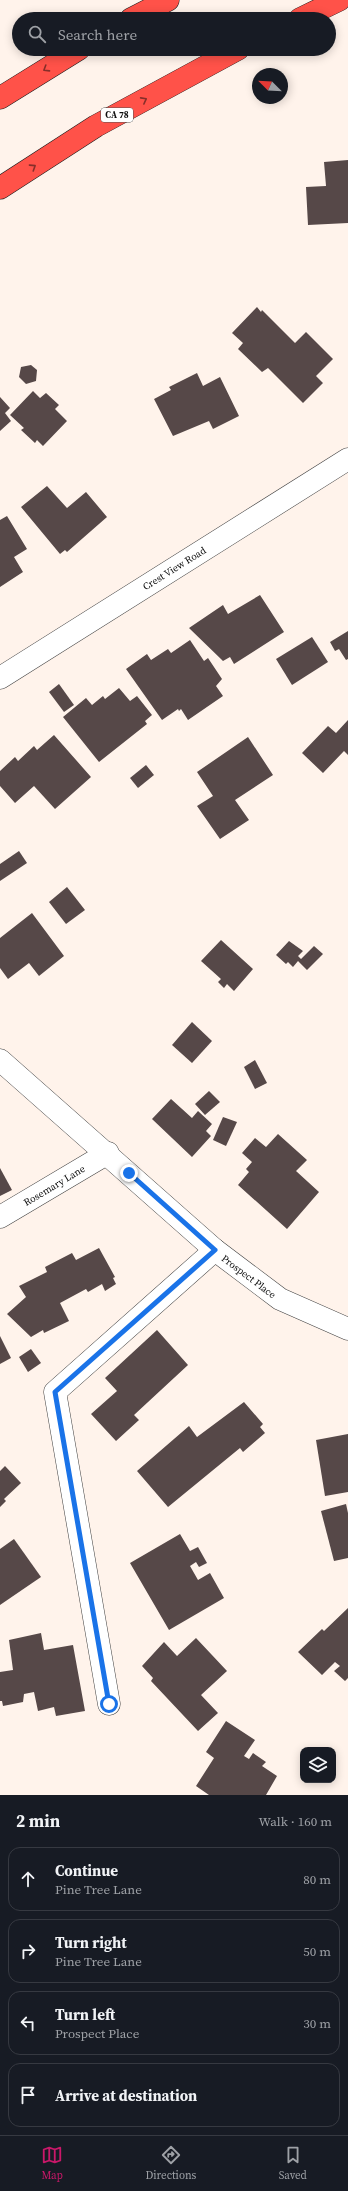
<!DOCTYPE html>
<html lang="en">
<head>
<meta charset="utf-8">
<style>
	:root { --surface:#171b24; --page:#242831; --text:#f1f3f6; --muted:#9ea1a6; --line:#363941; --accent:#c91869 }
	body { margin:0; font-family:"Source Serif 4",serif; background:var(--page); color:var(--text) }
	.controls { position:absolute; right:12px; bottom:12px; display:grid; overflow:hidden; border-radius:8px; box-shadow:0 2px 10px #0003 }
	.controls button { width:36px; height:36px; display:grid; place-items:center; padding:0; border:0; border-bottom:1px solid var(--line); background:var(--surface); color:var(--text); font:20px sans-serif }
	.compass { position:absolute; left:252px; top:68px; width:36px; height:36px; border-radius:50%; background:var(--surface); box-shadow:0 2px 10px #0003; rotate:294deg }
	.stop { position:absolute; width:12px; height:12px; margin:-9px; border:3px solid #1a73e8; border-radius:50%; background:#fff }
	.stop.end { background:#1a73e8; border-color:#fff; box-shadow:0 1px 4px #0008 }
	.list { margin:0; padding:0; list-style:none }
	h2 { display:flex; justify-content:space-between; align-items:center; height:52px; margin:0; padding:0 16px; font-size:17px }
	h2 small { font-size:13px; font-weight:400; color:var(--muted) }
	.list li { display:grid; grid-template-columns:26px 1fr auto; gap:12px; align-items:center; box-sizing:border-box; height:64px; margin:0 8px 8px; padding:0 8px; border:1px solid var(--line); border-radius:12px }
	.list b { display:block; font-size:15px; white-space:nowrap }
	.list p { margin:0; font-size:13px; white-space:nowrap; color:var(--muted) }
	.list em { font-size:13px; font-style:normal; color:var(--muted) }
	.icon { flex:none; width:22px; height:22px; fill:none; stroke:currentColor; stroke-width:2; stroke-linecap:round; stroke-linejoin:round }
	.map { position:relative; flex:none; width:348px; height:1795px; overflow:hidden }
	.search { position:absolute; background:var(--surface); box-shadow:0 2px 10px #0003; left:12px; right:12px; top:12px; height:44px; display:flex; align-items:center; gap:10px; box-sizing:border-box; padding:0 14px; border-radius:22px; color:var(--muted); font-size:15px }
	.sheet { height:340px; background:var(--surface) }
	nav { display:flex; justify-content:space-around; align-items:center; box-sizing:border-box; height:56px; border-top:1px solid var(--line); background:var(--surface); font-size:11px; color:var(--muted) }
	nav a { display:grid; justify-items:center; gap:2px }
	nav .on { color:var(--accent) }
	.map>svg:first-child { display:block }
	.building { fill:#564848 }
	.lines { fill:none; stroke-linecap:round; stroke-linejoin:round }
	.minor-casing { stroke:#3f3f3f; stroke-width:23 }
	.tertiary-casing { stroke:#3f3f3f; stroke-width:23 }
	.motorway-casing { stroke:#1d1d1d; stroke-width:23 }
	.minor { stroke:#fff; stroke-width:22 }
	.tertiary { stroke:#fff; stroke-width:22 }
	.motorway { stroke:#ff5249; stroke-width:22 }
	.oneway { stroke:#862f2a }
	.route { stroke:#1a73e8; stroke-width:5 }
	.labels { text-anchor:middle; stroke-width:4; stroke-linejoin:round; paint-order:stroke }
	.shield { fill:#fff; stroke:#555; stroke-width:1 }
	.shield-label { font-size:9px; font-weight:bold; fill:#0c0c0c }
	.street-label { font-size:10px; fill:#0c0c0c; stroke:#fff }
</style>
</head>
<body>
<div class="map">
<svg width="348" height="1795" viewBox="0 0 348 1795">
	<rect width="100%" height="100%" fill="#fff3eb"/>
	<g class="building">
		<polygon points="348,160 348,223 308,225 306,187 326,186 324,162"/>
		<polygon points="257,307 261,312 262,310 295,343 306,332 333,359 316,376 323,383 303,403 268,368 262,372 238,349 243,343 232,333"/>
		<polygon points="31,365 37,370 36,381 26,384 19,377 21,367"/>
		<polygon points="197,373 203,386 220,377 239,416 213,429 209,421 173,436 154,399 171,390 169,387"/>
		<polygon points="33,391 40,398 46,393 59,405 55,409 67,421 43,446 37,440 35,443 21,430 24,428 10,415"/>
		<polygon points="0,397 10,408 5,413 11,421 0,431"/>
		<polygon points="47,486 67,508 86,492 107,517 67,552 65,550 60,554 21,507"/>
		<polygon points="7,516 27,549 14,557 23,572 0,587 0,520"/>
		<polygon points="260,595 284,632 234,664 230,657 223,661 189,628 223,605 228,614"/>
		<polygon points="348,631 348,659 346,660 339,649 335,651 330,642"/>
		<polygon points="312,637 328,662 292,685 276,659"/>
		<polygon points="190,640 204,661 208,658 222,679 216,686 223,696 188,720 181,709 179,711 178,709 162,720 126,669 147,654 151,660 168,649 171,653"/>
		<polygon points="59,684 74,705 64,712 49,692"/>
		<polygon points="119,688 130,701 137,696 152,715 145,721 147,724 99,762 63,717 86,698 92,705 103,696 105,699"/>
		<polygon points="348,720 348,755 344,751 323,773 302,753 328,726 336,733"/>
		<polygon points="54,735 91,777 55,809 34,786 15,803 0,786 0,771 15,757 18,761 34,746 37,750"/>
		<polygon points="248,737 273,775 235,800 249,820 220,839 197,806 213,796 197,772"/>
		<polygon points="146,765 154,775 138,788 130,778"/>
		<polygon points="19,851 27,863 0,881 0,864"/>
		<polygon points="67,887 85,910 66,924 49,902"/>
		<polygon points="32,913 64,956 39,976 29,963 8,979 0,968 0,938"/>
		<polygon points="221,940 253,969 234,991 227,984 224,988 218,982 221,979 201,961"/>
		<polygon points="289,941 303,951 298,956 301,959 314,946 323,954 307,970 298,961 293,967 288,962 286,964 276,955"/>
		<polygon points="192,1022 212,1041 192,1063 172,1045"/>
		<polygon points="255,1060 267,1083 255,1089 244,1067"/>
		<polygon points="209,1091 220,1102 205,1115 195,1104"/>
		<polygon points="171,1099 192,1118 198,1111 212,1124 206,1131 211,1136 192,1157 152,1119"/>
		<polygon points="223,1117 237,1122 226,1146 213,1140"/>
		<polygon points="278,1134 307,1160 296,1171 319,1192 287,1229 238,1185 249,1172 246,1169 252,1162 242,1153 255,1138 266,1147"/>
		<polygon points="0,1168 12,1190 0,1196"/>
		<polygon points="99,1248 115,1277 113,1278 116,1284 105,1291 102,1284 88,1292 86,1289 60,1303 69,1321 44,1333 43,1330 31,1337 7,1314 26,1297 19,1286 47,1272 45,1267 72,1253 76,1260"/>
		<polygon points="157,1330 188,1365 134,1415 139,1420 116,1441 91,1414 117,1391 105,1378"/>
		<polygon points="0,1336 11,1358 0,1364"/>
		<polygon points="31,1349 41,1363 28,1372 19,1357"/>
		<polygon points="244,1402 263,1424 260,1427 265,1433 243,1452 240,1448 168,1507 137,1471 189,1426 197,1437"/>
		<polygon points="348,1434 348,1492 325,1496 316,1440"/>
		<polygon points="5,1466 21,1483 4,1499 6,1501 0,1507 0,1471"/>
		<polygon points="346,1504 348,1513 348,1558 334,1561 321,1511"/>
		<polygon points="180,1534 190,1551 198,1547 207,1563 199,1567 196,1562 190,1566 198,1580 210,1573 224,1598 169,1630 130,1563"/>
		<polygon points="14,1539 41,1577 0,1605 0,1549"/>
		<polygon points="348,1608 348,1678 345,1681 334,1671 340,1666 335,1662 322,1675 298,1652 322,1629 324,1631"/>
		<polygon points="41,1633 44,1650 73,1645 85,1711 56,1716 54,1707 38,1711 34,1692 24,1694 23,1702 3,1706 2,1701 0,1701 0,1672 13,1670 9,1640"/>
		<polygon points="196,1638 227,1671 201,1695 218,1713 198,1731 151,1681 153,1678 142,1666 164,1642 177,1656"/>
		<polygon points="226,1721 255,1740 244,1756 249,1759 253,1753 266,1762 262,1766 277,1776 266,1795 209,1795 196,1786 214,1758 206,1752"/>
	</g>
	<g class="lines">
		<defs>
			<g id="minor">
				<polyline points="0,1217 108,1153"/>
				<polyline points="109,1704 55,1392 215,1250"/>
			</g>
			<g id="tertiary">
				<polyline points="0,678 348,459"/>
				<polyline points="0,1060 215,1250 280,1299 348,1329"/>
			</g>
			<g id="motorway">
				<polyline points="131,19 168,0"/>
				<polyline points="300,19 339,0"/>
				<polyline points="0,98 79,49"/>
				<polyline points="0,188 96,126 238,49"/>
			</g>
		</defs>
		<use href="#minor" class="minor-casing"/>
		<use href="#tertiary" class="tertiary-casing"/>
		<use href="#motorway" class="motorway-casing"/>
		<use href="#minor" class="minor"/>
		<use href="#tertiary" class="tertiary"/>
		<use href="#motorway" class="motorway"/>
	</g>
	<defs><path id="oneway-chevron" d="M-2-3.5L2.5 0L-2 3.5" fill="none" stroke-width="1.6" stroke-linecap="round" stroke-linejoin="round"/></defs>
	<g class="oneway">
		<use href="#oneway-chevron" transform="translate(46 69) rotate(148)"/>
		<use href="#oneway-chevron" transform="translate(144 100) rotate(-28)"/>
		<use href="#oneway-chevron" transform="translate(33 167) rotate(-33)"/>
	</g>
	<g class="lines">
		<polyline class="route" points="109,1704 55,1392 215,1250 129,1173"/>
	</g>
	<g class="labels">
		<rect class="shield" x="101" y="108" width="32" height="14" rx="3"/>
		<g class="shield-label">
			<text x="117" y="118">CA 78</text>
		</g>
		<g class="street-label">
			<text transform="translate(174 568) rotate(-32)" y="4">Crest View Road</text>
			<text transform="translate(54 1185) rotate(-31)" y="4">Rosemary Lane</text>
			<text transform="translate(249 1276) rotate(37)" y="4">Prospect Place</text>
		</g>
	</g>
</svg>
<div class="controls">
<button><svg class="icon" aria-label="layers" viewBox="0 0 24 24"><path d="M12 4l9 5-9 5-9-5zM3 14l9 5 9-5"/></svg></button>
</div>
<svg class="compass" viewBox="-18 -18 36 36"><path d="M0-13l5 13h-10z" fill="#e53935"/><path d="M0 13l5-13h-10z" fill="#9ea1a6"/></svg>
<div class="stop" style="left:109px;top:1704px"></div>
<div class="stop end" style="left:129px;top:1173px"></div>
<div class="search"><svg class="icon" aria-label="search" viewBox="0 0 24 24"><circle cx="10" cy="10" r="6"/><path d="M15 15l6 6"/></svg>Search here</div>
</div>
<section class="sheet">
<h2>2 min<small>Walk · 160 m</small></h2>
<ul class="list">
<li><svg class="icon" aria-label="ahead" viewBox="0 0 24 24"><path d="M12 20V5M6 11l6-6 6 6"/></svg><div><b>Continue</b><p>Pine Tree Lane</p></div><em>80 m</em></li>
<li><svg class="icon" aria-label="right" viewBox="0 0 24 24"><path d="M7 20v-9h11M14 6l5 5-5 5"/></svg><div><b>Turn right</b><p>Pine Tree Lane</p></div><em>50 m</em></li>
<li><svg class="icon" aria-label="left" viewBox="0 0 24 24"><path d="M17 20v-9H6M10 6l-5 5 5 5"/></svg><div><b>Turn left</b><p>Prospect Place</p></div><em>30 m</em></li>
<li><svg class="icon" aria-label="arrive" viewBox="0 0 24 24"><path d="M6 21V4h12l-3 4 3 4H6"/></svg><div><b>Arrive at destination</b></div></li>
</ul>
</section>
<nav>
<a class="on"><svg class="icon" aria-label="map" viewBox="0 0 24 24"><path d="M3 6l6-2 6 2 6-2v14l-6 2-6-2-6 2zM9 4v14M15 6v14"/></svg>Map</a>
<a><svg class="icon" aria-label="directions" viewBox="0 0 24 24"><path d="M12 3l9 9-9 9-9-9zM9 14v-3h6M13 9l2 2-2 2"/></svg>Directions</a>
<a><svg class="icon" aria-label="saved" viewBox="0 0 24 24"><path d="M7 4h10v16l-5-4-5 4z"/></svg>Saved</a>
</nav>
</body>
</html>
